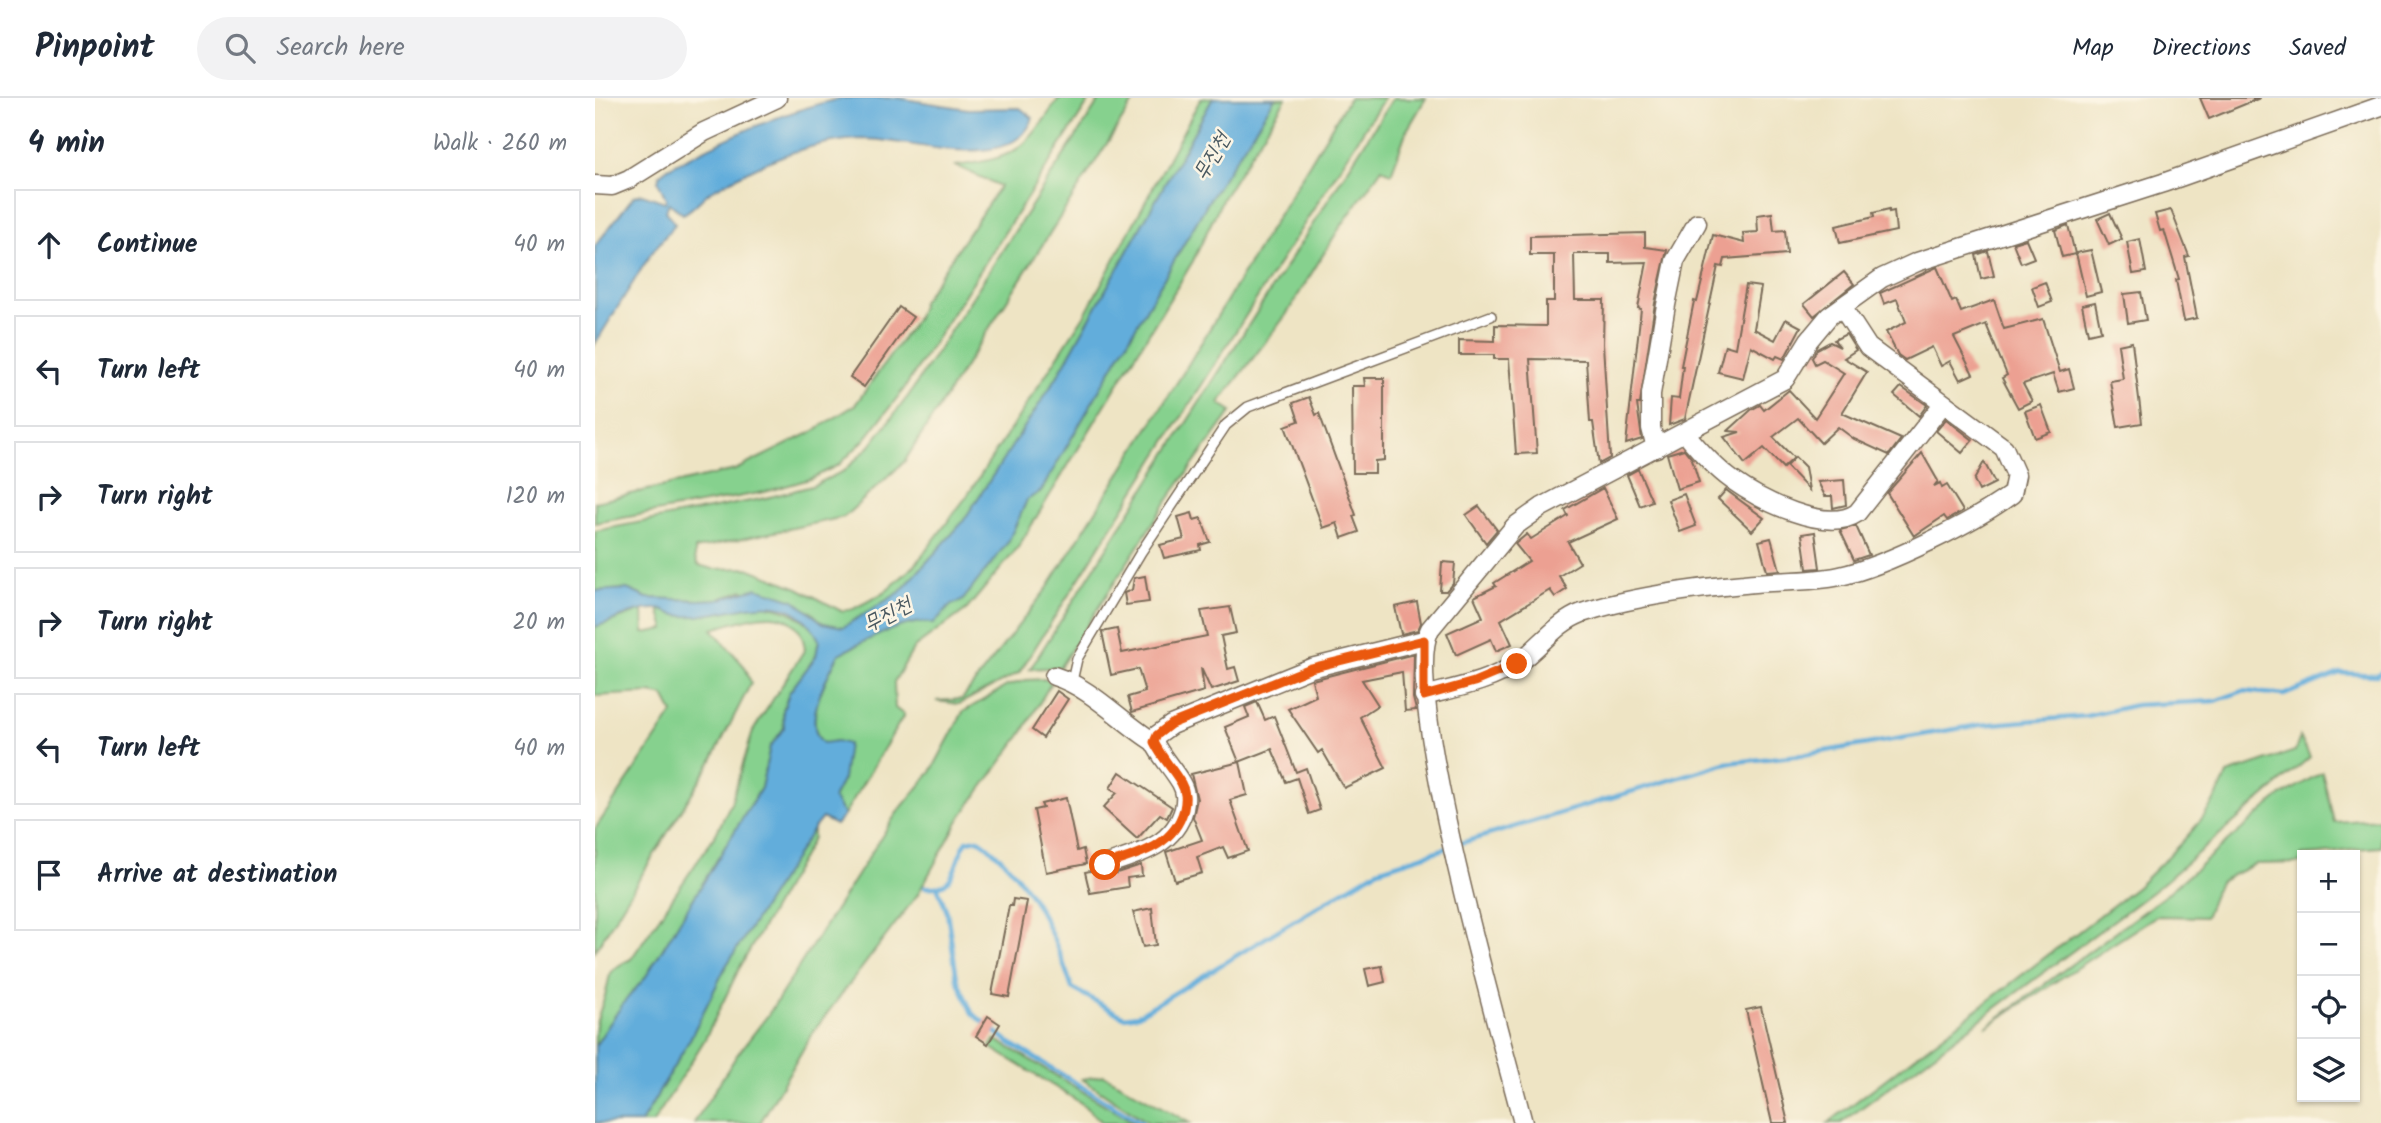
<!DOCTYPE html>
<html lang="en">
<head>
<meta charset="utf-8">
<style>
	:root { --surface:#fff; --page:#f2f2f3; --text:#1f2937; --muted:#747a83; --line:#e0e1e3 }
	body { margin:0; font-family:Kalam,"Poor Story",sans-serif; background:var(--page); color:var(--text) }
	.controls { position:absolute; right:21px; bottom:21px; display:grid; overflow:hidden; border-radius:0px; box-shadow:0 2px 5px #0004 }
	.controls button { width:63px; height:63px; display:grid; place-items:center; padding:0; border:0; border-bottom:2px solid var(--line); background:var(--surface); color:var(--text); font:35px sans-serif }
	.stop { position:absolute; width:21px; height:21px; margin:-16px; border:5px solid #ea580c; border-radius:50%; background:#fff }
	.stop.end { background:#ea580c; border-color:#fff; box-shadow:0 2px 7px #0008 }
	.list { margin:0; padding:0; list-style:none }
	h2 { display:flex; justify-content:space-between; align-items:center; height:91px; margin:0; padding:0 28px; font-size:30px }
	h2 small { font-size:23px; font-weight:400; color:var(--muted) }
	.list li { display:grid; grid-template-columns:46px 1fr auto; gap:21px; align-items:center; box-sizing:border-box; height:112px; margin:0 14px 14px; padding:0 14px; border:2px solid var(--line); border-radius:0px }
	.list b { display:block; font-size:26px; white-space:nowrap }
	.list em { font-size:23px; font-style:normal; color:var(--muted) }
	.icon { flex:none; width:38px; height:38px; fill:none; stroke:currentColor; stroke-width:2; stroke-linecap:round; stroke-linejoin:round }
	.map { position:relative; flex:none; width:1786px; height:1025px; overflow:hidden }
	header { display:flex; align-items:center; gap:42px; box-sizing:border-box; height:98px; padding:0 35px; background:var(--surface); border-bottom:2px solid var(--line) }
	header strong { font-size:33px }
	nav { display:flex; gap:38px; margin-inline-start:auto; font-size:24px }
	.search { width:490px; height:63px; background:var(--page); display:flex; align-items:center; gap:18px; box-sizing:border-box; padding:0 24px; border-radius:38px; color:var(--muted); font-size:26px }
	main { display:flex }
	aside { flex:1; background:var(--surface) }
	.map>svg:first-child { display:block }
	.green { fill:#86d18e; stroke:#607e56; stroke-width:2 }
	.water { fill:#62addb; stroke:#4e6c7c; stroke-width:2 }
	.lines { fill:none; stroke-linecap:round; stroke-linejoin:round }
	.stream { stroke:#62addb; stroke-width:4.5 }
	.building { fill:#eca092 }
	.service-casing { stroke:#7a6b58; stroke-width:12 }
	.minor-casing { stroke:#7a6b58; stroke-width:21 }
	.service { stroke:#fff; stroke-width:9 }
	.minor { stroke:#fff; stroke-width:18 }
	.route { stroke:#ea580c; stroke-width:9 }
	.labels { text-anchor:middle; stroke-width:5; stroke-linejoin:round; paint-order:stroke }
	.water-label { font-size:21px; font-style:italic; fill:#495860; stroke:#fcf5e5 }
</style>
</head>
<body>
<header>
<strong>Pinpoint</strong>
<div class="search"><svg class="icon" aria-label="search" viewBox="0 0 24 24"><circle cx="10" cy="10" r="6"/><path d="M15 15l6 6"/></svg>Search here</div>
<nav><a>Map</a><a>Directions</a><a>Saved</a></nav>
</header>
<main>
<aside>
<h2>4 min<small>Walk · 260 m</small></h2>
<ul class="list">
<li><svg class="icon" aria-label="ahead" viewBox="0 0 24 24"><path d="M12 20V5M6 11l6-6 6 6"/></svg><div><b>Continue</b></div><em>40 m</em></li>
<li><svg class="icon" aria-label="left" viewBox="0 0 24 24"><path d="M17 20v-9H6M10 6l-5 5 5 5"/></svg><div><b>Turn left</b></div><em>40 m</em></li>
<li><svg class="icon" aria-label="right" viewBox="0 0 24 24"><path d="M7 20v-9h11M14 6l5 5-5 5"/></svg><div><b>Turn right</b></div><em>120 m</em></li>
<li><svg class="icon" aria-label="right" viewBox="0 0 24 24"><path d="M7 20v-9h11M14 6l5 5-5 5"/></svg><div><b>Turn right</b></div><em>20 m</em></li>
<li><svg class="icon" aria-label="left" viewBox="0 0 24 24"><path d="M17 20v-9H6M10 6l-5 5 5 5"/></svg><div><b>Turn left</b></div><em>40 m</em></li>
<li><svg class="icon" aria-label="arrive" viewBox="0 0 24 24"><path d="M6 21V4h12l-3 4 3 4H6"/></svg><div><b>Arrive at destination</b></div></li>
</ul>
</aside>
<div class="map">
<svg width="1786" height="1025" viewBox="0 0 1786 1025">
	<rect width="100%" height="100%" fill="#fcf5e5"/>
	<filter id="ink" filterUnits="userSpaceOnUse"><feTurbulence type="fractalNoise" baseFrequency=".0143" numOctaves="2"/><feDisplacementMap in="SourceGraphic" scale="14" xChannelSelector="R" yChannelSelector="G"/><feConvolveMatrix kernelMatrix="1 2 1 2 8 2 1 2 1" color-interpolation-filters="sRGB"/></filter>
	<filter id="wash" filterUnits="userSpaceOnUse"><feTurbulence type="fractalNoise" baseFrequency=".00686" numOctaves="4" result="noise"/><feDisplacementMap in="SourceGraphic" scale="28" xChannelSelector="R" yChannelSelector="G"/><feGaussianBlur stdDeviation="1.57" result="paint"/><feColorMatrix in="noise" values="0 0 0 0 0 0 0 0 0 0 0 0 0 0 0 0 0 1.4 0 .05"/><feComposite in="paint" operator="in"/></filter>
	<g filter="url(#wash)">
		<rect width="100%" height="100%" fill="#eee4c4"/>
		<g class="green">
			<path d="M464 0H496L309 291 270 341 244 367 215 381 170 394 0 425V404L140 372 217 334 260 307 322 220 327 204 405 88 361 68C424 59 429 52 464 0Z"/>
			<polygon points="506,0 541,0 309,364 249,419 100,451 100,460 103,467 118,471 153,470 203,490 246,513 258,511 289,495 320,467 372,398 489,218 606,0 618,0 462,279 367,425 305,494 248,529 228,525 216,514 148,492 125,501 104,502 52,500 32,491 0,493 0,433 171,400 217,388 249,373 275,348 314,297"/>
			<path d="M680 0H691L628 100 598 163 422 451 372 511 319 550 299 584 300 610 309 617 249 717 238 700 248 681 242 643 229 646C206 626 232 578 244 556 265 546 316 517 338 525L356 507 367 503 413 444 432 402 446 393 613 104Z"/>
			<polygon points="754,0 789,0 424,575 364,606 341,603 367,601 453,489 588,275"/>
			<polygon points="798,0 831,0 811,34 796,76 787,70 742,134 691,217 624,305 637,313 574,400 465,569 435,571"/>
			<path d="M164 506C189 510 212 517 224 541L221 558 194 595 188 613 189 630 175 649 166 690 50 880 29 904 0 948C0 926 1 924 8 904 18 879 6 875 36 861L121 736 136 705 158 633 210 551C203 499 150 522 117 531L150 569 156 585 116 664 0 853V731L78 615 69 598 55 595 0 598V529L48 512 49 535 70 531 64 511 82 517Z"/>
			<polygon points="450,581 456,585 426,637 365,720 323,796 218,934 165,1025 99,1025 142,957 173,917 301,716 336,674 368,614 412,588 431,582"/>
			<path d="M1705 639 1715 659 1561 791 1246 1025H1233L1542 789C1575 757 1616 720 1632 676L1700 653Z"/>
			<path d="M1727 674 1739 724 1786 721V749C1758 750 1734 757 1707 757V765L1660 766 1624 784 1610 819 1561 818 1391 929 1568 799 1683 700Z"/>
			<polygon points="218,731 218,740 144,871 110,941 58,1025 46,1025 95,941 131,868"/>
			<polygon points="400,941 540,1025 508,1025 486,1005 395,949"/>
			<polygon points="509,977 595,1025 554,1025 487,981"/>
		</g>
		<g class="water">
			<path d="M247 0H303L373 11 425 10 438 20C417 77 316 42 271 41 216 41 163 66 116 93 106 100 99 111 88 116L74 105 71 113 80 126 55 157 0 246V148L39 98 47 96 70 104 71 101 63 83 65 76 73 70C131 40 183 15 247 0Z"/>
			<path d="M618 0H680L613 104 446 393 432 402 413 444 367 503 356 507 338 526C317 517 264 546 244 556 232 578 206 626 228 645L242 643 253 646 248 681 238 700 249 717 241 727 227 720 218 731 131 868 95 941 46 1025H0V948L29 904 50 880 166 690 175 649 189 630 188 613 194 595 221 558 224 542C199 491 156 510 115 516 105 518 92 519 82 517 75 517 69 511 62 511 42 510 19 523 0 529V493L32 491 52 500 104 502 125 501 162 490 199 502 228 525 248 529 305 494 367 425 462 279Z"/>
		</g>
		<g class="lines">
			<g class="stream">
				<polyline points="863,746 1131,665 1207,657 1385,627 1491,618 1541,607 1620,603 1648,593 1689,597 1745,575 1782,577 1786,574"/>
				<path d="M330 789C364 793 357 764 372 743L383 741C434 777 458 833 477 890L529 919 543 917 783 772 855 749"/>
				<polyline points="343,791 352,814 362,881 377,915 415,945 547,1025"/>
			</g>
		</g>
		<g id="blocks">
			<g class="building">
				<polygon points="1605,0 1665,0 1614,21"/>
				<polygon points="1294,111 1294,114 1299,113 1301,133 1245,145 1241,128 1279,119 1278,115"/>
				<polygon points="1576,112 1594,158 1590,159 1602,220 1589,223 1581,182 1584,181 1569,132 1565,133 1560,116"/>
				<polygon points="1177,115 1179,133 1190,132 1192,156 1130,161 1128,169 1123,168 1090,321 1074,327 1076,300 1084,301 1088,268 1086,268 1099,203 1102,204 1118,137 1149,145 1148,135 1163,134 1162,117"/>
				<polygon points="1515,115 1527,141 1514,147 1502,121"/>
				<polygon points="1473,127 1480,156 1467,159 1460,132"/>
				<polygon points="1050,135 1050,149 1072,152 1060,205 1045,306 1042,306 1047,341 1031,346 1046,211 1043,210 1052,164 1015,165 1015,156 979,156 980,202 1009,202 1008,246 1015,360 1004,366 998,324 995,324 991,262 935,261 942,355 921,356 914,261 899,261 899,257 864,257 864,242 900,243 900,227 951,228 951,203 959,203 959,157 935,157 935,138"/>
				<polygon points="1431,141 1439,160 1426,165 1418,145"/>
				<polygon points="1545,141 1551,174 1538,176 1532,144"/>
				<polygon points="1496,152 1506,194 1491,198 1481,155"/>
				<polygon points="1393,153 1399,178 1386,181 1381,157"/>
				<polygon points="1342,169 1357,204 1361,202 1366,214 1399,202 1409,231 1448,221 1465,274 1474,271 1479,290 1464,294 1458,276 1428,286 1437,303 1423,310 1407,280 1412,277 1391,226 1359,239 1378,276 1365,282 1355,263 1346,268 1337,249 1310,262 1303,257 1291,234 1311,224 1302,201 1289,206 1285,195"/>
				<polygon points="1249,174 1259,186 1219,218 1209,206"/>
				<polygon points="1450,184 1457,204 1444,209 1437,189"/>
				<polygon points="1151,187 1166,189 1159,231 1180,242 1191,221 1206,229 1189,261 1182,258 1180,261 1156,248 1148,280 1123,274 1130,247 1140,250"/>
				<polygon points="1546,194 1551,222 1533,225 1529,196"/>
				<polygon points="1500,204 1506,233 1493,236 1487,207"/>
				<polygon points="304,209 318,219 269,289 255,279"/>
				<polygon points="1251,236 1261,252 1249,260 1272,274 1247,315 1306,341 1294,357 1259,341 1243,329 1226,345 1203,320 1178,339 1199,360 1188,370 1169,350 1150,366 1129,339 1145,334 1133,333 1156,312 1165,307 1169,312 1194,292 1220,320 1249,275 1228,262 1220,266 1217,260 1222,251 1235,244 1245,249 1239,242"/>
				<polygon points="1537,244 1547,325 1523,329 1515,283 1528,281 1523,247"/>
				<polygon points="769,280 789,280 789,362 780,363 780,375 758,375 757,288 770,288"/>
				<polygon points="1306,289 1332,307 1324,318 1299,297"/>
				<polygon points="714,299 721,317 724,315 761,417 758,418 764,434 747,440 742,425 728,430 690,328 704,323 698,305"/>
				<polygon points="1446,307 1456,334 1440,340 1430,313"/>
				<polygon points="1351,321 1378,342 1367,355 1341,333"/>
				<polygon points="1089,351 1097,361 1104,384 1082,391 1072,356"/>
				<polygon points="1327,355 1343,383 1339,388 1345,385 1347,390 1352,387 1368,413 1352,422 1349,418 1319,438 1292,395"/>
				<polygon points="1200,359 1210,369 1214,392 1191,368"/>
				<polygon points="1389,364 1400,385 1384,393 1379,382"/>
				<polygon points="1043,371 1057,403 1045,408 1032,377"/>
				<polygon points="1249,382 1251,407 1238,410 1237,398 1230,398 1223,384"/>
				<polygon points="1008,390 1023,421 973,444 985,465 964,478 972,491 960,499 955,492 906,522 917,546 901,553 896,541 861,557 852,535 888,519 879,499 901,488 899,485 934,463 920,446 932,436 936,441 973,418 970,412"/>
				<polygon points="1131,392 1169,420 1157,433 1123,401"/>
				<polygon points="1089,396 1101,428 1085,434 1073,402"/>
				<polygon points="884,408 902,432 891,445 871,417"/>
				<polygon points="597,415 599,422 606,420 615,444 605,447 606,452 569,460 565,447 589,441 583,419"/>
				<polygon points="1261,428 1274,457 1259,462 1245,432"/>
				<polygon points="1220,434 1225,470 1212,471 1207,436"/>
				<polygon points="1176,440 1185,472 1172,473 1164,443"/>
				<polygon points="847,464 860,465 858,485 851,493 845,493"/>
				<polygon points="550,478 554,504 531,507 529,495 537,492 539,480"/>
				<polygon points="822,504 826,525 823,532 806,536 800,509"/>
				<polygon points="635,509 641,535 626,538 633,571 640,569 644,583 616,592 606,570 609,593 537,614 533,599 550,594 543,571 516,577 507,534 522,531 527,555 612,538 606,513"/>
				<polygon points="819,556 818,600 821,612 810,613 807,574 767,582 783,607 765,619 791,670 749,690 727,652 723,655 693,611 721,598 717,582"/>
				<polygon points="462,593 473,601 448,640 437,632"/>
				<polygon points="662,604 670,622 679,618 701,674 711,670 725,712 714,716 702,680 691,684 677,651 644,664 630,629 654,619 650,609"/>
				<polygon points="645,664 652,697 635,702 653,753 633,760 628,749 602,759 607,775 580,783 571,754 607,742 598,719 602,701 596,676"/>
				<polygon points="525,674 577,709 572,720 565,716 542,741 508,710 522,695 515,690"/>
				<polygon points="471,700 482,753 488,751 491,766 451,774 439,712 448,710 446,706"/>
				<polygon points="546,767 547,778 532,780 533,789 495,795 490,774 500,772 513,778"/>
				<polygon points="418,801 432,803 414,899 397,896 414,808 417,808"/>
				<polygon points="557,810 561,847 548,849 538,814"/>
				<polygon points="787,868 790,884 774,888 770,871"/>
				<polygon points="1166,909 1193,1025 1177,1025 1151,912"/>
				<polygon points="393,918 405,926 393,946 381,938"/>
			</g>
		</g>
	</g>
	<g filter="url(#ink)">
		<use href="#blocks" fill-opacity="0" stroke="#7a6b58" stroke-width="2"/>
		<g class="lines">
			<defs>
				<polyline id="service" points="477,583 482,561 546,454 631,327 653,309 896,218"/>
				<g id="minor">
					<polyline points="0,87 17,88 34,81 109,34 182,0"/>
					<path d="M1090 335C1104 352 1119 369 1137 382 1165 402 1231 436 1262 415L1348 306"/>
					<polyline points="1061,350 1056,330 1056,296 1071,207 1080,163 1102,125"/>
					<path d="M459 578C497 590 525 623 559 644"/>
					<path d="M829 598C860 590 898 583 924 564 945 549 962 524 987 515 1032 500 1101 490 1149 486 1180 482 1214 485 1245 478 1291 468 1379 424 1417 396L1421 377 1409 350 1273 249 1247 209"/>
					<path d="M510 767C543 756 579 748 589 711 591 701 591 694 586 685 578 671 566 659 559 644L562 637 576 627 716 570 829 542"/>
					<path d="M928 1025C907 942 804 590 835 531L920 428 947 409 1190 281 1214 242 1234 218 1287 180 1322 164 1568 85 1786 8"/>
				</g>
			</defs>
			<use href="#service" class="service-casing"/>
			<use href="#minor" class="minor-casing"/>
			<use href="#service" class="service"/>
			<use href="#minor" class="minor"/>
		</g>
	</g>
	<g class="lines" filter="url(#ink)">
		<path class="route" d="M510 767C543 756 579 749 589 711 591 701 591 694 586 685 578 671 566 659 559 644L562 637 576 626 716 570 829 542V598L879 584 922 566"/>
	</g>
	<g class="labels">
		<g class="water-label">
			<text transform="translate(616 58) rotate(-60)" y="7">무진천</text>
			<text transform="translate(292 516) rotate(-28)" y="7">무진천</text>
		</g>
	</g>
</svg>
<div class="controls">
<button>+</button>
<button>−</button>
<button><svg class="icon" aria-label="locate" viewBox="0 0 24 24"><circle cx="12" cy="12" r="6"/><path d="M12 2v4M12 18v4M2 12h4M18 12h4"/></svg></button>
<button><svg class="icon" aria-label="layers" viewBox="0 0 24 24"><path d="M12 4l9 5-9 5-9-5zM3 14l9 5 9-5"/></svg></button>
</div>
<div class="stop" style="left:510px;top:767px"></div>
<div class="stop end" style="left:922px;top:566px"></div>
</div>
</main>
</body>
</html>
